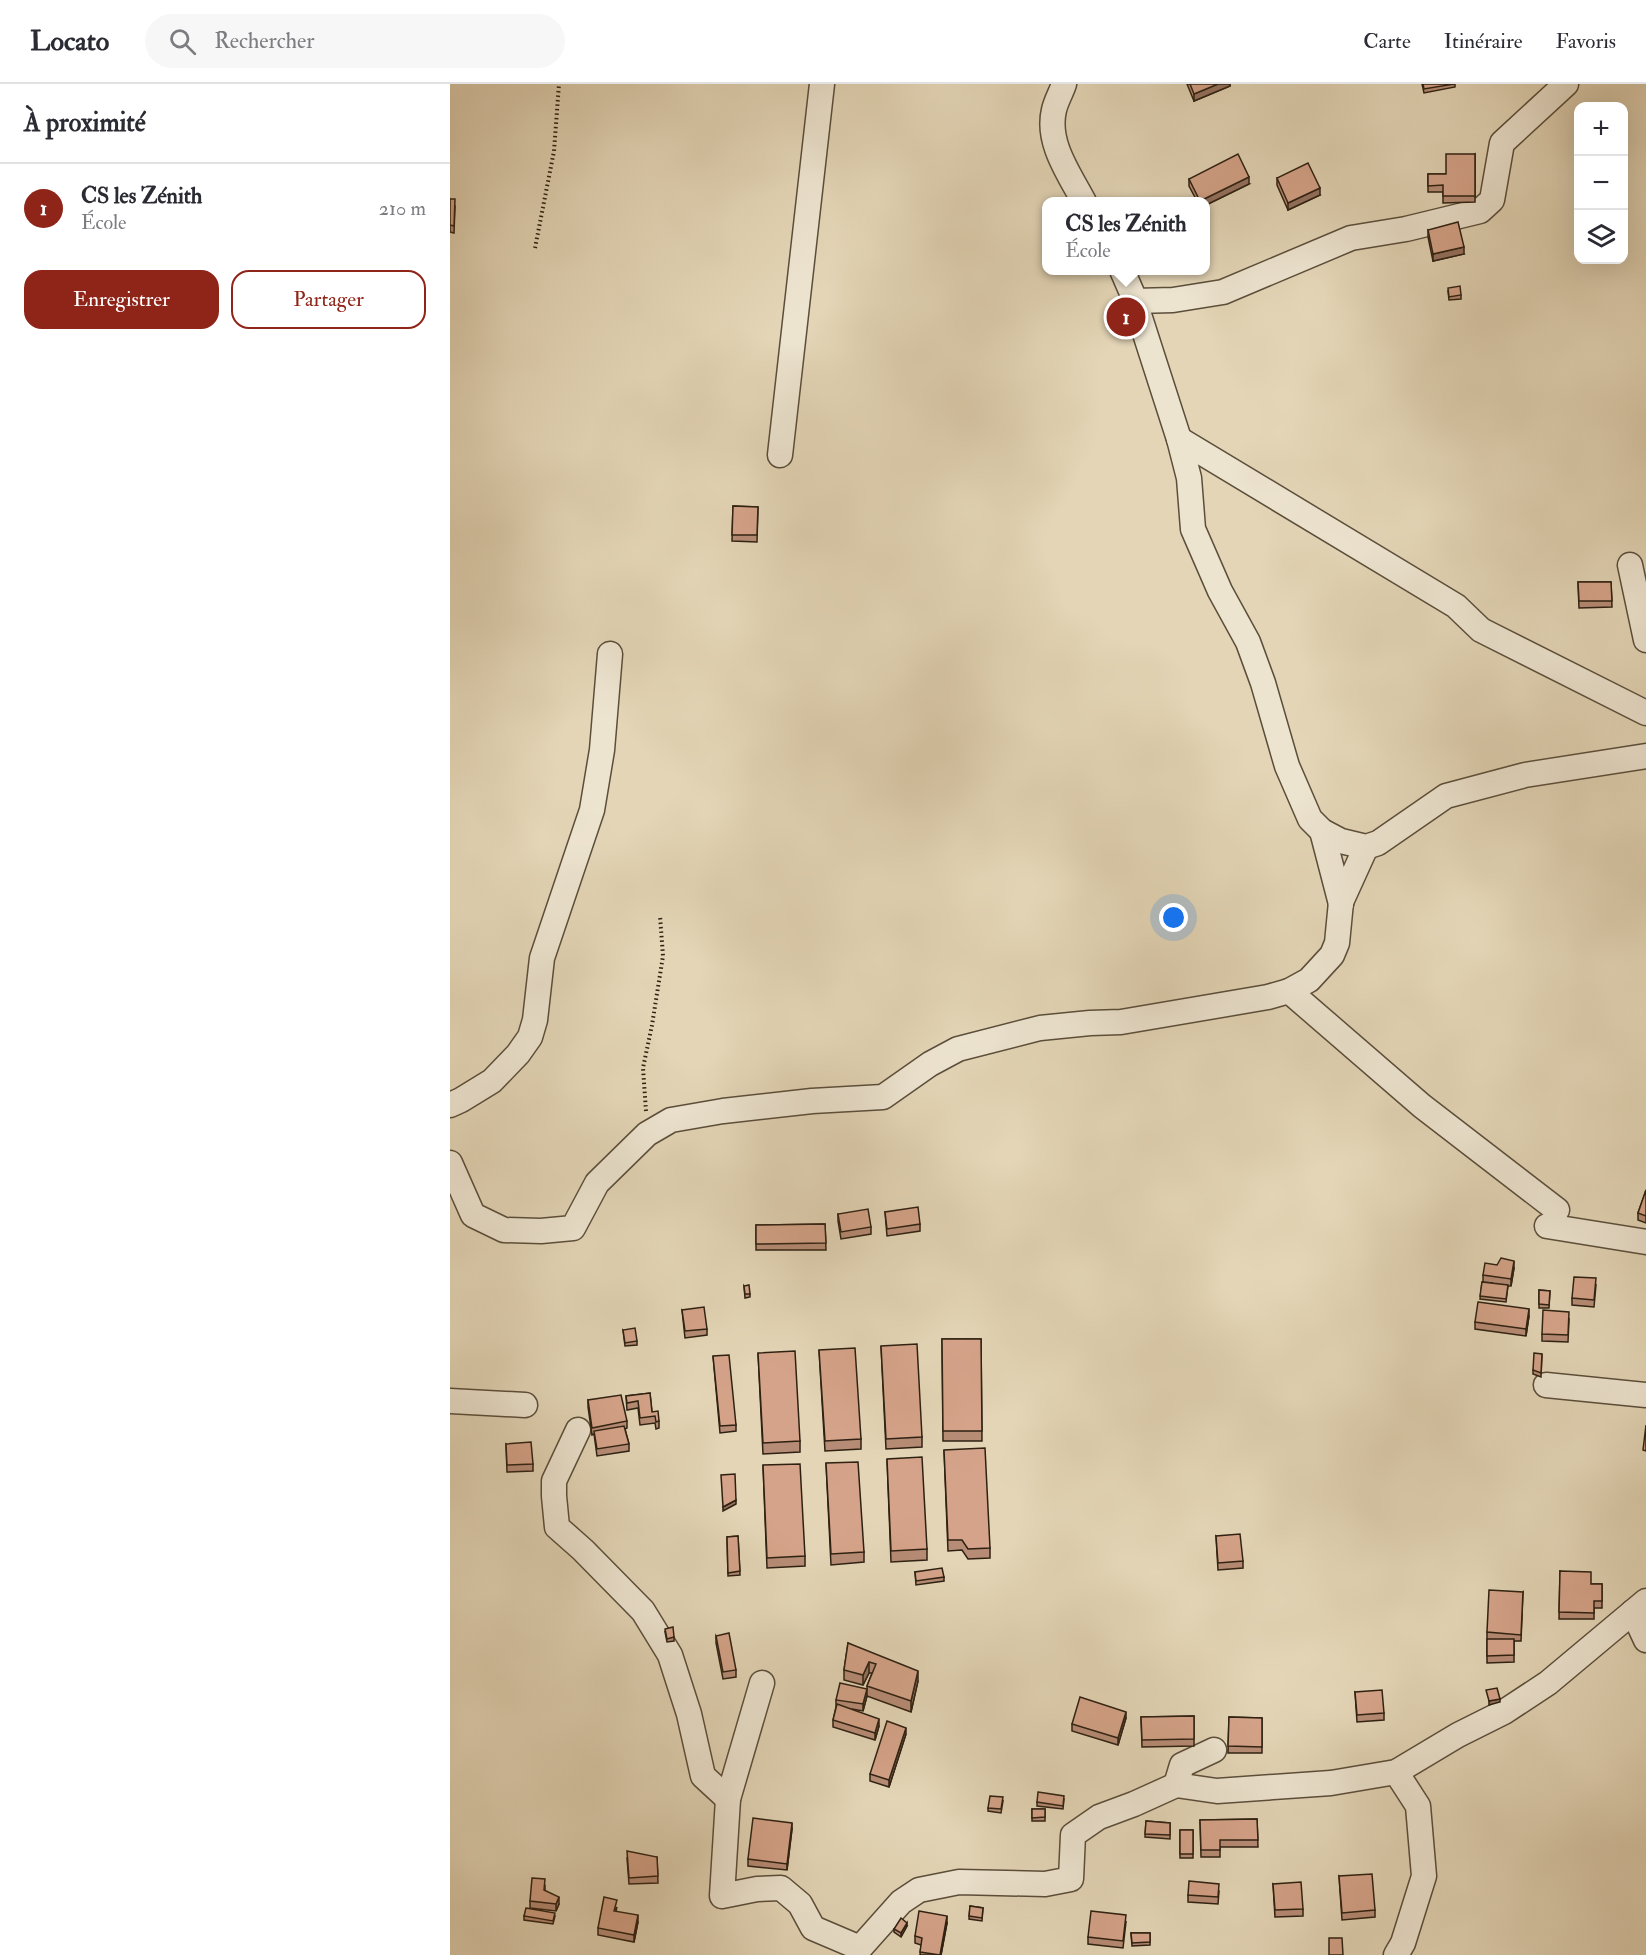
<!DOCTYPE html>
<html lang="fr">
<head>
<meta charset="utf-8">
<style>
	:root { --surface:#fff; --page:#f7f7f7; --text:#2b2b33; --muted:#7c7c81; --line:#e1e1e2; --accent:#8f2418 }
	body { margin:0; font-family:"IM FELL Double Pica",serif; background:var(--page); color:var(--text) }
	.controls { position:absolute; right:18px; top:18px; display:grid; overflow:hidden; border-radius:12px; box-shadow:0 6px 24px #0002 }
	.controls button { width:54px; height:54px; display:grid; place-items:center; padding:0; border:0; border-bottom:2px solid var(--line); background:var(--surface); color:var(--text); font:30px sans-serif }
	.you { position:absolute; left:724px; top:834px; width:21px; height:21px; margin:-15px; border:4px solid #fff; border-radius:50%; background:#1a73e8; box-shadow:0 0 0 9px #1a73e833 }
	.badge { display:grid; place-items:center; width:39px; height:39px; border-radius:50%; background:var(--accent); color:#fff; font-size:20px; font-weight:700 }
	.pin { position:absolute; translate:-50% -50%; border:3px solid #fff; box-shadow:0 2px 6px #0006 }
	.popup { position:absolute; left:592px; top:113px; width:168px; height:78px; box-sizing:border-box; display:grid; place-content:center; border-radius:12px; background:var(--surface); filter:drop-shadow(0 2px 4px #0005); font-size:20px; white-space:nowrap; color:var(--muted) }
	.popup b { font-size:22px; color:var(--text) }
	.popup::after { content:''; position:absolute; left:50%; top:100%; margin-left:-12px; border:12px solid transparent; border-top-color:var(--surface) }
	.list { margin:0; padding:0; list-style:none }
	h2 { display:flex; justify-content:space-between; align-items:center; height:78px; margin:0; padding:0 24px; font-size:26px }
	h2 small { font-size:20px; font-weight:400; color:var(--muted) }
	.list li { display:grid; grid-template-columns:39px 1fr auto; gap:18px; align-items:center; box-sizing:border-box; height:90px; padding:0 24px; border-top:2px solid var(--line) }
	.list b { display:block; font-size:22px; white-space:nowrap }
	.list p { margin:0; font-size:20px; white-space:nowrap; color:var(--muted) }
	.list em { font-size:20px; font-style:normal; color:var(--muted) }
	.actions { display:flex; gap:12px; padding:18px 24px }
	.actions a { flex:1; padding:14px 0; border:2px solid var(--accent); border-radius:18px; text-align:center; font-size:21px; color:var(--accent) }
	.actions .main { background:var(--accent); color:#fff }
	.icon { flex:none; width:33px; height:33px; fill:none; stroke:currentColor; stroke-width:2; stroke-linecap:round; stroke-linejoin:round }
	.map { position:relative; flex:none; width:1196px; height:1871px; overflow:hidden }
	header { display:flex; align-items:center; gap:36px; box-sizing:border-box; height:84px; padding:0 30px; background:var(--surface); border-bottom:2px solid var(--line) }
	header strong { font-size:28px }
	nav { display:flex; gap:33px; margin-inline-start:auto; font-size:21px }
	.search { width:420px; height:54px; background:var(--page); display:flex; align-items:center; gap:15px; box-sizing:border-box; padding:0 21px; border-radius:33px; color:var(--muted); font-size:22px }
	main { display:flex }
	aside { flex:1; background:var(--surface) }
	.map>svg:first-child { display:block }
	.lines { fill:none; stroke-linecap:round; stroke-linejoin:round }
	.minor-casing { stroke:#5b4e3b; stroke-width:27 }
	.path { stroke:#2e2112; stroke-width:4; stroke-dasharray:1.5 3; stroke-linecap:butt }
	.minor { stroke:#ede4d0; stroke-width:24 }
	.wall { fill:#b78c76; stroke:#2e2112; stroke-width:1.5 }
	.shaded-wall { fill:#957260; stroke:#2e2112; stroke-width:1.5 }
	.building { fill:#d5a389; stroke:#2e2112; stroke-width:1.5 }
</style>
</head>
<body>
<header>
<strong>Locato</strong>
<div class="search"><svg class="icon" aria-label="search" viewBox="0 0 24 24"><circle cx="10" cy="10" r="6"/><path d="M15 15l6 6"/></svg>Rechercher</div>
<nav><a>Carte</a><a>Itinéraire</a><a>Favoris</a></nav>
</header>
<main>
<aside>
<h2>À proximité<small></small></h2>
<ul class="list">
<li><span class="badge">1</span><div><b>CS les Zénith</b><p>École</p></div><em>210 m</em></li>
</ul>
<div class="actions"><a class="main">Enregistrer</a><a>Partager</a></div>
</aside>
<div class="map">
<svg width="1196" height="1871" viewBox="0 0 1196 1871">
	<rect width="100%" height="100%" fill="#e3d5b6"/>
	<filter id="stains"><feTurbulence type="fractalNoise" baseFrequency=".00333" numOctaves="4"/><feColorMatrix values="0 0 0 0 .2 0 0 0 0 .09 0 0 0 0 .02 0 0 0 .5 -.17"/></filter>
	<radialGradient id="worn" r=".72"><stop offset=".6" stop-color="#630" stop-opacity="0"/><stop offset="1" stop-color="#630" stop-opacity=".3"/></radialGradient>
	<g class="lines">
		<defs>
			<g id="minor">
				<path d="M614 0C611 9 606 17 604 26 596 59 620 91 634 118"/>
				<polyline points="672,186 682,209 729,355 739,394 743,445 770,507 798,558 813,599 837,682 860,735 872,747 891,757 916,763 928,759 996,712 1075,691 1196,672"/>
				<polyline points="685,217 723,216 773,208 901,154 956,145 1030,127 1042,116 1052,59 1116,0"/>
				<polyline points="729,355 1006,522 1031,546 1196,629"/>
				<polyline points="330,371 372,0"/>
				<polyline points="1180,481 1196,556"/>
				<polyline points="872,747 891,820"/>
				<polyline points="839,907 972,1022 1107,1126"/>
				<polyline points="0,1021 11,1016 42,997 68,970 80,953 85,936 92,874 142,726 152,666 160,570"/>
				<polyline points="0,1079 23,1131 54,1146 91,1147 123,1144 147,1099 197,1050 221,1036 273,1027 362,1017 433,1013 480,980 508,965 590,944 640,939 671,938 818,913 839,907 859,896 882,871 887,859 891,818 916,763"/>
				<polyline points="1097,1142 1196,1158"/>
				<polyline points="1096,1301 1196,1311"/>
				<polyline points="0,1317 75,1321"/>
				<polyline points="128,1346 104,1397 104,1412 107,1443 133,1466 193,1527 220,1571 239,1630 253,1692 278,1715"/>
				<polyline points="1183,1528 1196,1556"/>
				<polyline points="312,1599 278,1715 272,1812 307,1805 331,1804 350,1820 363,1844 410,1864 451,1818 469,1806 509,1798 595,1800 621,1795 623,1751 649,1733 684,1720 726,1701 767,1707 881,1699 946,1688 1008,1651 1054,1628 1098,1599 1196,1517"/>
				<polyline points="946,1688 968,1722 974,1792 953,1859 946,1871"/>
				<polyline points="726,1701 732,1681 764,1666"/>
			</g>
		</defs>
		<use href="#minor" class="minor-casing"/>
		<g class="path">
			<polyline points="85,164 104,67 109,0"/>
			<polyline points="196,1027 193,984 202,941 213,872 210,832"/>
		</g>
		<use href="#minor" class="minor"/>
	</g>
	<g class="wall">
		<polygon points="737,0 780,0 780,2 744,17"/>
		<polygon points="972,0 1005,0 1005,3 974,9"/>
		<polygon points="1025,70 1025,118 993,119 993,108 978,108 978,90 996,90"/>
		<polygon points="827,94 870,111 838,126 827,101"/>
		<polygon points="739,95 799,100 756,121 756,117 747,117 739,102"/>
		<polygon points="0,115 5,122 4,149 0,148"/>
		<polygon points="978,146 1014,170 983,177 978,153"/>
		<polygon points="998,207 1011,211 1011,215 999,216"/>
		<polygon points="283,422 308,423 307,458 282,457"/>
		<polygon points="1128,498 1161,498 1162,523 1129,524"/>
		<polygon points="1196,1106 1196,1139 1188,1136 1188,1129"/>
		<polygon points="435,1128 470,1140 470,1147 437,1152"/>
		<polygon points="388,1130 421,1143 421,1150 391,1155 388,1137"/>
		<polygon points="375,1140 376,1166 306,1166 306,1141"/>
		<polygon points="1064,1184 1061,1202 1058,1202 1056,1218 1030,1215 1032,1198 1043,1199 1033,1198 1033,1191"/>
		<polygon points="1146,1201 1144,1223 1122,1221 1122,1214"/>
		<polygon points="294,1202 300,1210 300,1213 295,1214"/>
		<polygon points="1089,1206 1100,1207 1099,1224 1089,1224"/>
		<polygon points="232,1226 257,1245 257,1251 235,1254"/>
		<polygon points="1079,1232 1076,1252 1025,1245 1025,1238"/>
		<polygon points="1119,1235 1118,1258 1092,1257 1092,1250"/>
		<polygon points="173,1246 187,1257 187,1261 175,1262"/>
		<polygon points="492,1255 531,1255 532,1357 493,1357"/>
		<polygon points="431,1262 472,1353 472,1363 436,1365"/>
		<polygon points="369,1266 411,1355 411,1365 375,1367"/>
		<polygon points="308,1269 350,1357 350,1368 313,1370"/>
		<polygon points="1092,1270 1091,1293 1083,1290 1083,1286"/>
		<polygon points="263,1272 286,1341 286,1347 270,1349"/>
		<polygon points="200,1309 202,1328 209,1337 209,1344 206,1345 205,1339 190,1341 188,1324 177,1326 176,1312"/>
		<polygon points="138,1316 177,1337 177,1344 175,1345 179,1360 179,1367 147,1372 144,1350 142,1351 138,1323"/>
		<polygon points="56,1360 83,1380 83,1387 57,1388"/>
		<polygon points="494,1366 540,1464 540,1474 518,1475 512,1466 498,1467"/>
		<polygon points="437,1375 477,1465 477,1476 441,1478"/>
		<polygon points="376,1379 414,1468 414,1478 381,1481"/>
		<polygon points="313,1381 355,1472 355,1482 317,1484"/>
		<polygon points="288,1452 290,1491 278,1492 277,1453"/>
		<polygon points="766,1452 793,1477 793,1484 768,1486"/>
		<polygon points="1110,1487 1141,1500 1152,1500 1152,1524 1144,1524 1144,1535 1109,1535"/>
		<polygon points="465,1488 494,1493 494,1497 466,1501"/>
		<polygon points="1073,1508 1071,1557 1064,1557 1064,1578 1037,1579 1037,1548"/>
		<polygon points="215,1548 224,1553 224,1557 217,1558"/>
		<polygon points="266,1552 286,1586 286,1593 273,1595 266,1559"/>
		<polygon points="398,1559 468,1597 461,1628 417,1612 413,1627 402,1625 429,1642 425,1656 383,1643 383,1636 386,1623 386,1616 417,1605 417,1602 422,1589 419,1589 413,1601 394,1596 394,1586"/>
		<polygon points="905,1608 934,1629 934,1636 907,1638"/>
		<polygon points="744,1632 744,1662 692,1663 691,1633"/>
		<polygon points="779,1633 812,1634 812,1669 778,1669"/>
		<polygon points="676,1634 668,1661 622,1647 622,1640"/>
		<polygon points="456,1650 439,1703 420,1697 420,1690"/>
		<polygon points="614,1715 613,1725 587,1722 587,1718"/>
		<polygon points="553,1717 551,1729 538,1727 538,1724"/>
		<rect x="582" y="1725" width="13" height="12"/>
		<polygon points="807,1735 808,1763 770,1763 770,1773 751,1773 750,1736"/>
		<polygon points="696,1737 720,1739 720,1755 695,1753"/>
		<polygon points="342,1745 337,1786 298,1782 298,1775"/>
		<rect x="730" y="1746" width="13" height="28"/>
		<polygon points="207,1773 208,1799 179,1800 177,1774"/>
		<polygon points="889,1792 925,1826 925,1833 892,1836"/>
		<polygon points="823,1800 853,1825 853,1832 825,1833"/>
		<polygon points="95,1802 95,1807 109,1820 106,1827 80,1824 80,1817"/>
		<polygon points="769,1807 768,1820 738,1818 738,1811"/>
		<polygon points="520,1822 533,1824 532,1837 519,1835"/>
		<polygon points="167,1823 166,1827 188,1838 184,1858 148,1851 148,1844"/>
		<polygon points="74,1832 105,1832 103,1840 74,1836"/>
		<polygon points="676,1838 673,1864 638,1860 638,1853"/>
		<polygon points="497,1839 491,1871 470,1871 471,1861 465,1859 465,1852"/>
		<polygon points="457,1842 451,1853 444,1848 444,1845"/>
		<polygon points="681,1849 700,1849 700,1861 682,1862"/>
	</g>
	<g class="shaded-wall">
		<polygon points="768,0 780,0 780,2 744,17 744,10"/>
		<polygon points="799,93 799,100 756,121 756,117 750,117"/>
		<polygon points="870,104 870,111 838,126 838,119"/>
		<polygon points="1014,163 1014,170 983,177 983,170"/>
		<polygon points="1064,1177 1064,1184 1061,1202 1061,1195"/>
		<polygon points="1079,1225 1079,1232 1076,1252 1076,1245"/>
		<polygon points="286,1416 286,1420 273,1427 273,1423"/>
		<polygon points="419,1578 419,1589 413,1601 413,1591"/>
		<polygon points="468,1587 468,1597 461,1628 461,1617"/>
		<polygon points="417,1605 417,1612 413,1627 413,1620"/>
		<polygon points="1050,1615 1050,1618 1039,1621 1039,1617"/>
		<polygon points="676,1628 676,1634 668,1661 668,1654"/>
		<polygon points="429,1635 429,1642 425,1656 425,1649"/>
		<polygon points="456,1644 456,1650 439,1703 439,1696"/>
		<polygon points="342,1739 342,1745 337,1786 337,1780"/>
		<polygon points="109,1813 109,1820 106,1827 106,1820"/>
		<polygon points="188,1831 188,1838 184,1858 184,1851"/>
		<polygon points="497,1832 497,1839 491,1871 490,1871"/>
		<polygon points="457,1839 457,1842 451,1853 451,1849"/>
	</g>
	<g class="building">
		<polygon points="740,0 768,0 744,10"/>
		<polygon points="973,0 1004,0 974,5"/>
		<polygon points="788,70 799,93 750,117 739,95"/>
		<polygon points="996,70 1025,70 1025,112 993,112 993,101 978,102 978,90 996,90"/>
		<polygon points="858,79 870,104 838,119 827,94"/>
		<polygon points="0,115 5,115 4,142 0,141"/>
		<polygon points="1008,138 1014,163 983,170 978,146"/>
		<polygon points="1010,202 1011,211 999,213 998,204"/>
		<polygon points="283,422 308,423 307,451 282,451"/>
		<polygon points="1128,498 1161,498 1162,517 1129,517"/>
		<polygon points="1196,1106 1196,1132 1188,1129"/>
		<polygon points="468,1123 470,1140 437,1145 435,1128"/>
		<polygon points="418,1125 421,1143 391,1148 388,1130"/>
		<polygon points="375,1140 376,1159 306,1160 306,1141"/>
		<polygon points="1051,1174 1064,1177 1061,1195 1033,1191 1035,1179 1047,1181"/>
		<polygon points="1124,1193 1146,1194 1144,1216 1122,1214"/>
		<polygon points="1032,1198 1058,1201 1056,1215 1030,1212"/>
		<polygon points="299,1201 300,1210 295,1210 294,1202"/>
		<polygon points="1089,1206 1100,1207 1099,1221 1089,1220"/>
		<polygon points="1028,1218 1079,1225 1076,1245 1025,1238"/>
		<polygon points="254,1223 257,1245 235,1247 232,1226"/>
		<polygon points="1093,1226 1119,1228 1118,1251 1092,1250"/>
		<polygon points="185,1244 187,1257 175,1259 173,1246"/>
		<polygon points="492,1255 531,1255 532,1347 493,1347"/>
		<polygon points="467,1260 472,1353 436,1355 431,1262"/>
		<polygon points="405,1264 411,1355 375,1357 369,1266"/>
		<polygon points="345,1267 350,1357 313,1359 308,1269"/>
		<polygon points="1084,1269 1092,1270 1091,1289 1083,1286"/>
		<polygon points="279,1271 286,1341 270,1342 263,1272"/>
		<polygon points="200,1309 202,1328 208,1327 209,1337 206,1338 205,1332 190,1334 188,1317 177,1319 176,1312"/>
		<polygon points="171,1311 177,1337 142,1344 138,1316"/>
		<polygon points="1196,1341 1196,1367 1193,1366"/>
		<polygon points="174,1342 179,1360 147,1365 144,1347"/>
		<polygon points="81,1358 83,1380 57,1381 56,1360"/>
		<polygon points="535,1364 540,1464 518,1465 512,1456 498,1456 494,1366"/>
		<polygon points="472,1373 477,1465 441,1467 437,1375"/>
		<polygon points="408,1378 414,1468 381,1470 376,1379"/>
		<polygon points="350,1380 355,1472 317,1474 313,1381"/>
		<polygon points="285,1390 286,1416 273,1423 271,1391"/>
		<polygon points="790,1450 793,1477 768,1479 766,1452"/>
		<polygon points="288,1452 290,1487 278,1489 277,1453"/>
		<polygon points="492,1484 494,1493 466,1497 465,1488"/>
		<polygon points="1110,1487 1141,1488 1141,1500 1152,1500 1152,1517 1144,1517 1144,1529 1109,1528"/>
		<polygon points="1039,1506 1073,1508 1071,1551 1037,1548"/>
		<polygon points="223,1543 224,1553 217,1555 215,1545"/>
		<polygon points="279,1549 286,1586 273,1588 266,1552"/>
		<polygon points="1037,1555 1064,1555 1064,1571 1037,1572"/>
		<polygon points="398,1559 468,1587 461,1617 417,1602 426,1580 419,1578 413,1591 394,1586"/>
		<polygon points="390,1599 417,1605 413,1620 386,1616"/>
		<polygon points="1047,1604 1050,1615 1039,1617 1036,1606"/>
		<polygon points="932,1606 934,1629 907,1631 905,1608"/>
		<polygon points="630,1613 676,1628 668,1654 622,1640"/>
		<polygon points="387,1620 429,1635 425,1649 383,1636"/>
		<polygon points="744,1632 744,1655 692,1656 691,1633"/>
		<polygon points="779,1633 812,1634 812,1663 778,1662"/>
		<polygon points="437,1637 456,1644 439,1696 420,1690"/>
		<polygon points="588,1708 614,1712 613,1722 587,1718"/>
		<polygon points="540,1712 553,1713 551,1725 538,1724"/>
		<polygon points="582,1725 595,1725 595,1733 582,1734"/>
		<polygon points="303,1734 342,1739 337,1780 298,1775"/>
		<polygon points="807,1735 808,1756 770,1756 770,1766 751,1766 750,1736"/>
		<polygon points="696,1737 720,1739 720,1751 695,1750"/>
		<rect x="730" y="1746" width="13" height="24"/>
		<polygon points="177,1767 207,1773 208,1792 179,1794"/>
		<polygon points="922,1790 925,1826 892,1829 889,1792"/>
		<polygon points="82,1794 95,1795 94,1806 109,1813 106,1820 80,1817"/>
		<polygon points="739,1797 769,1800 768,1813 738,1811"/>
		<polygon points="851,1798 853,1825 825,1826 823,1800"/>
		<polygon points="154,1813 167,1816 164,1827 188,1831 184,1851 148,1844"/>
		<polygon points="520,1822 533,1824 532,1834 519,1832"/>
		<polygon points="76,1824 105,1829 103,1837 74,1832"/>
		<polygon points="469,1827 497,1832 490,1871 470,1868 472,1854 465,1852"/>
		<polygon points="641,1827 676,1831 673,1857 638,1853"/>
		<polygon points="451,1834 457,1839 451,1849 444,1845"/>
		<polygon points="681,1849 700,1849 700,1858 682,1859"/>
		<polygon points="879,1854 892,1854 893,1871 879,1871"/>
	</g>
	<rect width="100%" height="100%" filter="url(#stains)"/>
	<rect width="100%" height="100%" fill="url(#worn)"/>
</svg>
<div class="controls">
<button>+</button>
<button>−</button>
<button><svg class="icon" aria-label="layers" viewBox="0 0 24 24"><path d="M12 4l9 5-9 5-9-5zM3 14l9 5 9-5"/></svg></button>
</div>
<div class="you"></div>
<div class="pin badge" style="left:676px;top:233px">1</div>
<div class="popup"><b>CS les Zénith</b>École</div>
</div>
</main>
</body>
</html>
